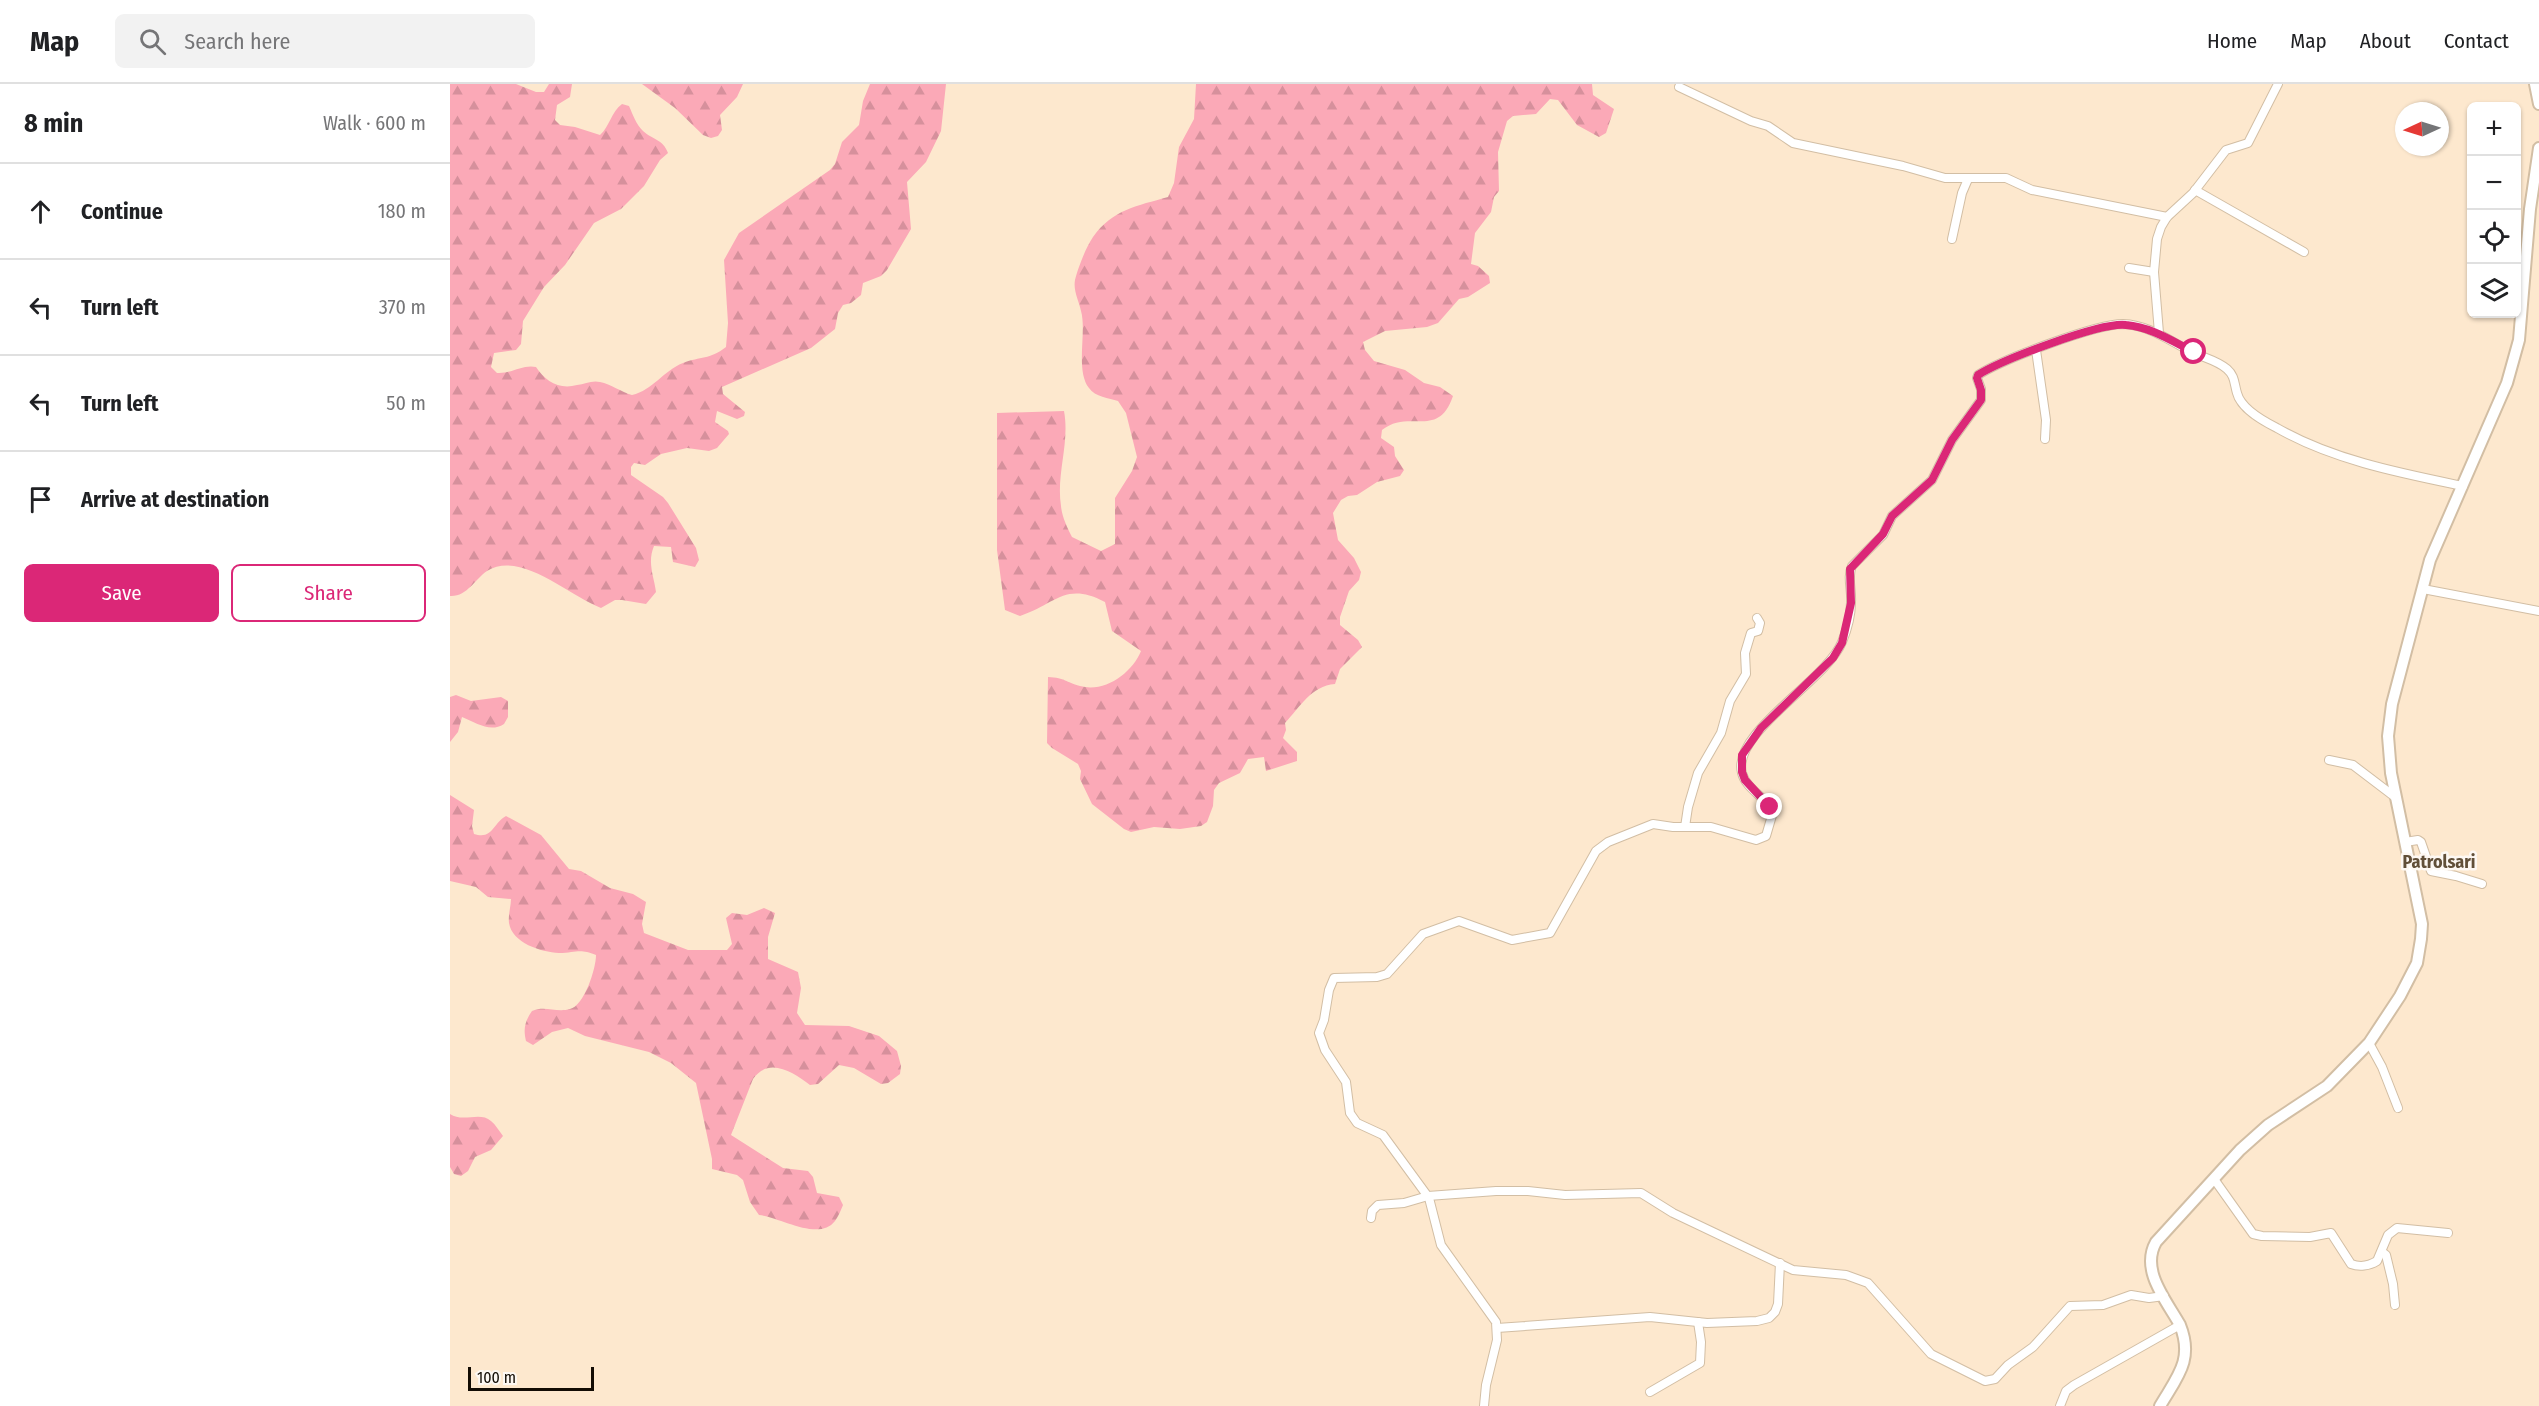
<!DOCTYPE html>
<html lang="en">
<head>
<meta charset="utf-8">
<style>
	:root { --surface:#fff; --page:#f2f2f2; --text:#202124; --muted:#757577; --line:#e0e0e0; --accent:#db2777 }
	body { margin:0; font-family:"Fira Sans Condensed",sans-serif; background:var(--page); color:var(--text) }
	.controls { position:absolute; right:18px; top:18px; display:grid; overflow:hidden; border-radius:9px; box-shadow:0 2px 4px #0004 }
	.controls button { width:54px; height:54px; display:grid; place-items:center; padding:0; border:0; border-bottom:2px solid var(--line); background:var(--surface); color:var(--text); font:30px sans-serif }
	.compass { position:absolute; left:1945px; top:18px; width:54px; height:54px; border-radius:50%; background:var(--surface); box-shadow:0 2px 4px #0004; rotate:266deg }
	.scale { position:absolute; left:18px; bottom:15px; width:126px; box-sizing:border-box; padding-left:6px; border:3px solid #130c04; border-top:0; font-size:16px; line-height:21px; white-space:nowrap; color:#130c04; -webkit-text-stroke:4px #fdf8f3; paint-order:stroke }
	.stop { position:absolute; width:18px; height:18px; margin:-14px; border:4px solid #db2777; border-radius:50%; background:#fff }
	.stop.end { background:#db2777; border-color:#fff; box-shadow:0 2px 6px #0008 }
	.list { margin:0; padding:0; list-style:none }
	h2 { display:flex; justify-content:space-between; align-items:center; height:78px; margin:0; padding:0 24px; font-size:26px }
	h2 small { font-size:20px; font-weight:400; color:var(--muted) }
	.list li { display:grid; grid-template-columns:39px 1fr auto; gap:18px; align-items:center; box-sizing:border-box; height:96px; padding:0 24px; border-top:2px solid var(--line) }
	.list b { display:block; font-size:22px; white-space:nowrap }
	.list em { font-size:20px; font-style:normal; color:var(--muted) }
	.actions { display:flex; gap:12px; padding:18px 24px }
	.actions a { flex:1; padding:14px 0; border:2px solid var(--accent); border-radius:9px; text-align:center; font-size:21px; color:var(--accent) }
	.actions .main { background:var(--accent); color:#fff }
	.icon { flex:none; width:33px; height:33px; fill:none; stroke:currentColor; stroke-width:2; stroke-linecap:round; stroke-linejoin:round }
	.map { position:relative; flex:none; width:2089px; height:1322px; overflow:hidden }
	header { display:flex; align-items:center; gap:36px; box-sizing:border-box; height:84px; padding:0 30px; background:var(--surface); border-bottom:2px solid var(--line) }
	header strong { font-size:28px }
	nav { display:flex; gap:33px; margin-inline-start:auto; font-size:21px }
	.search { width:420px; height:54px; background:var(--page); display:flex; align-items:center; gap:15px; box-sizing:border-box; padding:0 21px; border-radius:9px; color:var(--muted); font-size:22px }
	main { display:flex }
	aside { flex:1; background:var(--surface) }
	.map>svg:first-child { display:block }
	.forest { fill:url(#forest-firs) }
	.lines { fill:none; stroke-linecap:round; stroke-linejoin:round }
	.street-casing { stroke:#d2bea4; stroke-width:10 }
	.secondary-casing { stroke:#d2bea4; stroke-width:14 }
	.street { stroke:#fff; stroke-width:8 }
	.secondary { stroke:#fff; stroke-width:10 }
	.route { stroke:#db2777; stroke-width:8 }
	.labels { text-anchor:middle; stroke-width:5; stroke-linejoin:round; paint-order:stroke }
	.quarter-label { font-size:18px; font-weight:bold; fill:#614f38; stroke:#fdf8f3 }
</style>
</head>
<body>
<header>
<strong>Map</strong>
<div class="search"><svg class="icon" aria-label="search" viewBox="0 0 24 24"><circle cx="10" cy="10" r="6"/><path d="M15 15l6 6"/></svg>Search here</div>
<nav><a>Home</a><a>Map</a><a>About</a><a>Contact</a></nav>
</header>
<main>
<aside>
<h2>8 min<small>Walk · 600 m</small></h2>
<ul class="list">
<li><svg class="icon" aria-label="ahead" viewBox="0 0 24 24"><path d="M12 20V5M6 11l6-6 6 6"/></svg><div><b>Continue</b></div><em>180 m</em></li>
<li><svg class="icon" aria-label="left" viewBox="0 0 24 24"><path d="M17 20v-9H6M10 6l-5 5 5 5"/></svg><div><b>Turn left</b></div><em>370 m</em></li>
<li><svg class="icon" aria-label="left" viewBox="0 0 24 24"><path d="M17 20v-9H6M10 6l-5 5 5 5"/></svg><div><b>Turn left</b></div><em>50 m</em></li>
<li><svg class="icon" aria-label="arrive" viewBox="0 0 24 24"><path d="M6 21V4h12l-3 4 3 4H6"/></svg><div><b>Arrive at destination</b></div></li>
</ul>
<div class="actions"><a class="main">Save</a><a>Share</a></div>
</aside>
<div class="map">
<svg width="2089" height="1322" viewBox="0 0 2089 1322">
	<defs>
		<pattern id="forest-firs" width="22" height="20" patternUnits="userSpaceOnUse" patternTransform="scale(1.5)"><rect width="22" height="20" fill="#fba9b7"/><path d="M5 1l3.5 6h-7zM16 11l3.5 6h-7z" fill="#d6909c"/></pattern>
	</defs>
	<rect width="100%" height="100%" fill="#fde8ce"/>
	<g class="forest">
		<path d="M0 0H66L86 8H94L99 0H122L120 13 107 21 105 36 110 41 125 43 150 51C160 42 161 28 172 20L179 22C183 31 186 40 193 47 203 56 213 55 218 69L210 76 194 102 171 125 144 139 115 181 94 203 73 237 71 260 66 266 44 269 41 283 47 289C61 290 73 280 86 283 95 297 109 306 127 301 135 300 142 296 150 298 161 300 171 308 182 311 203 306 213 287 233 279 251 272 259 276 276 263L278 239 274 176 289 149 380 86 385 80 392 58 409 41 413 17 420 0H496L491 47 476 78 457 98 461 145 437 186 431 192 413 199 411 211 401 219 393 221 388 229 385 245 361 264 272 303 273 310 295 328 294 332 287 335 267 327 265 338 278 347 279 350 267 364 259 367 237 364 211 370 195 381 184 379 181 383V391L213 413 218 419 246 464 249 476 245 483 223 478 221 463 204 462C197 479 204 492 206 508L196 520 172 516H165L151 524C119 512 71 466 37 487 25 495 17 513 0 512Z"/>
		<polygon points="192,0 293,0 287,13 270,31 272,46 268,52 261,54 253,51 225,24"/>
		<path d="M746 0H1142L1143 11 1164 25 1156 49 1149 53 1127 41 1108 16 1100 15 1086 30 1063 32 1057 37 1048 68 1049 107 1044 113 1041 128 1025 149 1021 180 1028 182 1039 192 1040 199 1018 213 1009 215 988 239 977 243 935 247 913 258 915 266 924 277 955 286 974 299 990 303 1003 312C988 356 959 324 932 346L931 354 944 363 945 372 954 386 950 392 927 398 907 411 898 412 891 416 883 429 888 456 904 474 911 488 909 496 899 507 890 533V541L908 556 912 563 890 585 885 600C861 602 850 623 835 639L836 646 833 654 847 668V677L816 687 814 673 798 675 790 689 769 699 764 706 763 722 757 738 751 742 730 745 704 743 681 748 674 745 642 720 630 695 631 687 628 680 602 664 597 659 598 593C616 594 615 598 630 602 655 609 682 589 691 567L662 547 655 518C615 497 606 520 570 532L555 526 547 466V329L614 327C620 359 606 390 611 422 612 433 617 443 622 453L651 467 665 460V414L682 387 687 373 676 329 668 317C659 314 645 313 639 304 625 286 637 248 631 227 629 217 623 207 625 196 628 184 636 163 643 153 663 125 687 122 718 113L724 99 729 63 744 35Z"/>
		<path d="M6 611 21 617 51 613 58 617V633L54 640C40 649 27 639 12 633L8 648 0 658V613Z"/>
		<path d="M0 711 24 726 22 742 24 750C43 756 43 739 56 732L91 751 119 785 131 787 160 804 183 810 196 818 192 840 194 849 238 866H277L282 860 276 834 282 829 297 831 314 824 325 829 318 853V875L348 888 351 904 347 929 355 941 399 942 429 952 447 967 451 982 450 990 438 999 431 1000 404 984 389 981 368 1000 360 1001C344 989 319 972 303 995L281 1051 333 1084 358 1087 363 1093 367 1109 389 1113 393 1121C391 1126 388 1133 385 1137 369 1158 330 1133 309 1131L300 1118 293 1096 287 1091 262 1085V1075L246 999 221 979 199 968 135 952 118 944 102 948 83 961 76 957C73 945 75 937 82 927 95 921 106 929 120 925 134 922 146 885 146 871 129 864 126 869 109 869 91 868 62 859 59 839 58 831 61 822 61 815L38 813 26 803 0 797Z"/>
		<path d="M0 1030C13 1039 30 1027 41 1037 46 1041 49 1047 53 1052L41 1066 25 1073 18 1087 11 1092 4 1090 0 1083Z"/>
	</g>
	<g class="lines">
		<defs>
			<g id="street">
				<polyline points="1229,3 1301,37 1318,42 1343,59 1453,82 1495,94 1556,94 1582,106 1717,133"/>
				<polyline points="1745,106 1854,168"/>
				<polyline points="1502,155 1512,109 1518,95"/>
				<polyline points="1679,184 1704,188"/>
				<polyline points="1709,249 1704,188 1707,155 1711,143 1717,133 1743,109 1776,66 1798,59 1828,0"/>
				<polyline points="1586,266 1596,336 1595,355"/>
				<polyline points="1973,505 2089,527"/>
				<polyline points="1879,676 1903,681 1945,713"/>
				<polyline points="1235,743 1238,723 1248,689 1271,649 1280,617 1296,590 1295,569 1301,549 1308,547 1310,539 1307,534"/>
				<polyline points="1955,758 1968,756 1971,758 1981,787 2006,792 2032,800"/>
				<polyline points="1919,959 1932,983 1948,1024"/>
				<path d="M1764 1095 1803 1150 1812 1152 1860 1153 1881 1149 1901 1180C1909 1183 1919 1182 1927 1177L1938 1151 1947 1144 1998 1149"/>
				<polyline points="921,1134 922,1127 928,1121 954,1119 978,1112 1046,1107 1078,1107 1115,1111 1191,1109 1223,1129 1343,1186 1396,1191 1418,1199 1481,1270 1535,1297 1545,1295 1558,1281 1583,1263 1620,1222 1653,1221 1681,1211 1699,1214 1714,1212"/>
				<polyline points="1932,1168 1936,1171 1943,1200 1945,1221"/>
				<polyline points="1047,1244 1200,1233 1257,1239 1307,1237 1319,1234 1325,1228 1328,1220 1330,1179"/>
				<polyline points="1200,1308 1250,1279 1251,1258 1248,1238"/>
				<path d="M1034 1322 1036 1301 1047 1256 1046 1238 991 1161 979 1114 933 1051 907 1039 900 1029 896 998 875 966 869 949 874 936 879 906 884 894 927 893 937 890 973 850 1009 837 1062 856 1100 849 1146 767 1158 758 1203 740 1223 743H1261L1306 756 1316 752 1323 728C1316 713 1296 705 1292 689 1281 649 1377 596 1392 558 1397 546 1401 531 1401 518 1402 506 1397 493 1402 482L1433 451 1442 432 1482 396 1502 356 1531 316V305L1527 294 1528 291C1553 275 1646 240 1673 240 1700 241 1721 258 1744 269 1755 274 1768 277 1777 285 1785 292 1784 299 1787 309 1791 325 1813 337 1827 344 1883 376 1950 389 2013 402"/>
				<polyline points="1610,1322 1616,1307 1624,1301 1730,1241"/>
			</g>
			<g id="secondary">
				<polyline points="2085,0 2089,20"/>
				<path d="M1710 1322C1727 1293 1744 1276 1730 1241 1716 1216 1690 1186 1706 1158L1790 1066 1818 1041 1877 1002 1919 959 1950 912 1967 879 1971 855 1972 840 1941 689 1938 652 1942 620 1980 476 2057 299 2069 256 2080 125 2089 64"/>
			</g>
		</defs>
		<use href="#street" class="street-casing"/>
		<use href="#secondary" class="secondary-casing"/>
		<use href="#street" class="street"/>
		<use href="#secondary" class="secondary"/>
	</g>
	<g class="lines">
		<path class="route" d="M1320 723 1295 696 1292 688V671L1311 644 1383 574 1392 559 1401 519 1400 485 1433 450 1442 432 1482 396 1502 356 1531 316V306L1527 294 1528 291C1552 276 1650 238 1676 241 1701 243 1722 257 1744 268"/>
	</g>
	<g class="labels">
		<g class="quarter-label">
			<text x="1989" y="784">Patrolsari</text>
		</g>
	</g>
</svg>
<div class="controls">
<button>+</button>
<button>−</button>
<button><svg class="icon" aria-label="locate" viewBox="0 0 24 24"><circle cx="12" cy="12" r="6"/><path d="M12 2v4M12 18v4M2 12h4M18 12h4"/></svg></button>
<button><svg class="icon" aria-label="layers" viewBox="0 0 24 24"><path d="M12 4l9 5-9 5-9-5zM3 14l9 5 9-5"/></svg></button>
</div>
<svg class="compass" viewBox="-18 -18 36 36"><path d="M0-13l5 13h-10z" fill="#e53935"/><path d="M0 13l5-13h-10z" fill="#757577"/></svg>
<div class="scale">100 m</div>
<div class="stop" style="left:1744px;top:268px"></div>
<div class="stop end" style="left:1320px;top:723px"></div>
</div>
</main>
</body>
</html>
